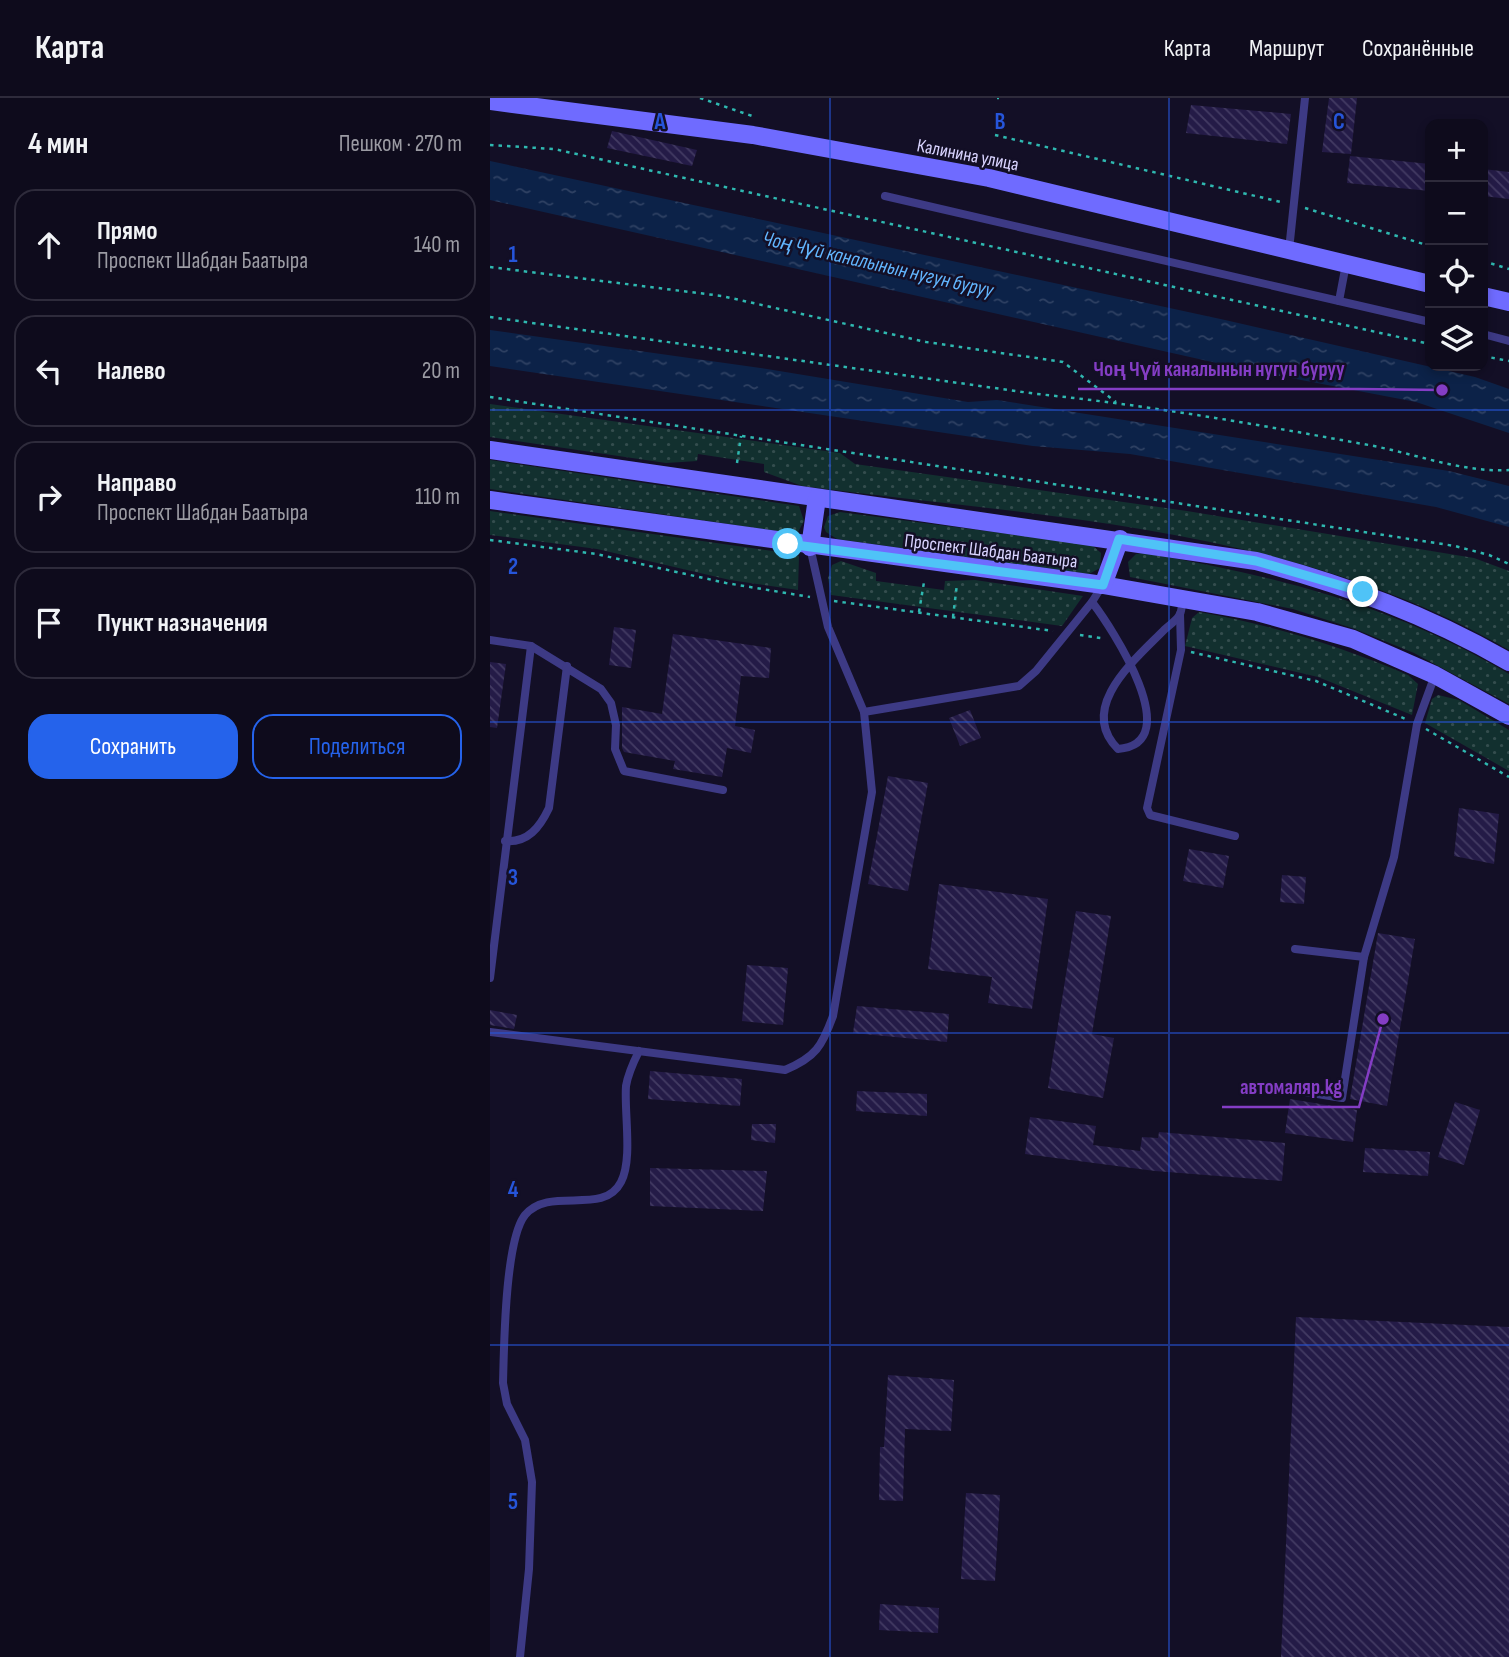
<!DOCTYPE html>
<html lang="ru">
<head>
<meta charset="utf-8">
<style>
	:root { --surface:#0e0b1c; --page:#1c1929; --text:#f1f3f6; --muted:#9b9ba3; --line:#2e2b3b; --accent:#2563eb }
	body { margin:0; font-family:"Sofia Sans Condensed",sans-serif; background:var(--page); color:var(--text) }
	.controls { position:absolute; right:21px; top:21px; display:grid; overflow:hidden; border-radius:14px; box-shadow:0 4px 10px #0003 }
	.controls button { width:63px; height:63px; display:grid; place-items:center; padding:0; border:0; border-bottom:2px solid var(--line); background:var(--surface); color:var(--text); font:35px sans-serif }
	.stop { position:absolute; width:21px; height:21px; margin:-16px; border:5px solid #4fc3f7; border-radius:50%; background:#fff }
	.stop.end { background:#4fc3f7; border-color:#fff; box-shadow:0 2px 7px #0008 }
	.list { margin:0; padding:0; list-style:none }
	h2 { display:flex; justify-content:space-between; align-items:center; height:91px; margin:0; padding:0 28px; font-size:30px }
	h2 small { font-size:23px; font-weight:400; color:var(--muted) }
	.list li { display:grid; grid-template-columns:46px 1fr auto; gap:21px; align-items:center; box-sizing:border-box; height:112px; margin:0 14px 14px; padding:0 14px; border:2px solid var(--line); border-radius:21px }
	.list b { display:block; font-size:26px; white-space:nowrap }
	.list p { margin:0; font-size:23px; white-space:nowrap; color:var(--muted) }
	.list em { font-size:23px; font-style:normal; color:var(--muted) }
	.actions { display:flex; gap:14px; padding:21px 28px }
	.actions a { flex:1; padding:16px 0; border:2px solid var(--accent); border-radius:21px; text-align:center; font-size:24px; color:var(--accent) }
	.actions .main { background:var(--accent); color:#fff }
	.icon { flex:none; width:38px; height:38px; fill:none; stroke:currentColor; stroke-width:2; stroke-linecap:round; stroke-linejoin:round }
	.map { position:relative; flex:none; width:1019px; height:1559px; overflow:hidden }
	header { display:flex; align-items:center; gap:42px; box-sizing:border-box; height:98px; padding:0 35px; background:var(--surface); border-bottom:2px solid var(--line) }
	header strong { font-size:33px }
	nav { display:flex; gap:38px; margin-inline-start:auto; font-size:24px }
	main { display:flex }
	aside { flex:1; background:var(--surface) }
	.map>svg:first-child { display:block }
	.grass { fill:url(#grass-dots) }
	.water { fill:url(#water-ripples) }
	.building { fill:url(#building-back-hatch) }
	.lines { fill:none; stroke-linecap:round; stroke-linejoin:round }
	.path { stroke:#2fb8b0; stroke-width:2.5; stroke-dasharray:3.5 5; stroke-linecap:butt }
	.service { stroke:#3d3a85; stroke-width:8 }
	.secondary { stroke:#6f6bff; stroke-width:18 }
	.route { stroke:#4fc3f7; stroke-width:9 }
	.grid { fill:none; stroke:#2655da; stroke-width:2; stroke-opacity:0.55 }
	.labels { text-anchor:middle; stroke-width:5; stroke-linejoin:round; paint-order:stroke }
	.street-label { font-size:19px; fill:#d9d4ff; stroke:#130f26 }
	.water-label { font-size:21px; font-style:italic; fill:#62b6ff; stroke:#130f26 }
	.grid-label { font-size:23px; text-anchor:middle; font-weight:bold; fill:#2655da; stroke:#130f26; stroke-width:5; stroke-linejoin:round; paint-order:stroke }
	.leader { fill:none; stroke:#843dc5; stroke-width:2.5 }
	.callout-dot { fill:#843dc5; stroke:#130f26; stroke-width:2.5 }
	.callout-label { font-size:21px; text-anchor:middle; font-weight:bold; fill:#843dc5; stroke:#130f26; stroke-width:5; stroke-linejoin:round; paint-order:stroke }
</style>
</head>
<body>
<header>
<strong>Карта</strong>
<nav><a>Карта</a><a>Маршрут</a><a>Сохранённые</a></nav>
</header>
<main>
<aside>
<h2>4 мин<small>Пешком · 270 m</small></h2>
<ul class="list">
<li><svg class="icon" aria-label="ahead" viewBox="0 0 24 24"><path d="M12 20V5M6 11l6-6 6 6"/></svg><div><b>Прямо</b><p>Проспект Шабдан Баатыра</p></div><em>140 m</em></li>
<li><svg class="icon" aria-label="left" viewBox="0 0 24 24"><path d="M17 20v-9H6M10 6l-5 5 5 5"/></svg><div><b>Налево</b></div><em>20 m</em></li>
<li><svg class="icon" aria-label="right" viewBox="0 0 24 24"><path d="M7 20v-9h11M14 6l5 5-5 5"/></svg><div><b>Направо</b><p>Проспект Шабдан Баатыра</p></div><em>110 m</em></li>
<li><svg class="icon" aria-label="arrive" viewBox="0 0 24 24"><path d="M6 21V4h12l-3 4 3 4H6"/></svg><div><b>Пункт назначения</b></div></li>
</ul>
<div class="actions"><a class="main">Сохранить</a><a>Поделиться</a></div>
</aside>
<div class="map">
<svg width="1019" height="1559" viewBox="0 0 1019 1559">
	<defs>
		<pattern id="grass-dots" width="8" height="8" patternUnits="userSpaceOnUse" patternTransform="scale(1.75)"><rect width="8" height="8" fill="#12302f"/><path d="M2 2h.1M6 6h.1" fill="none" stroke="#344d4e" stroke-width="1.8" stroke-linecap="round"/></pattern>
		<pattern id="water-ripples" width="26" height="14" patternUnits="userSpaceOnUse" patternTransform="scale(1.75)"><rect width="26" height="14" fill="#0c2248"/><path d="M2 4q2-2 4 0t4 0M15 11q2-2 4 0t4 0" fill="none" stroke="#2f4163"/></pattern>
		<pattern id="building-back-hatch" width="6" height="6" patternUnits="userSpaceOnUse" patternTransform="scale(1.75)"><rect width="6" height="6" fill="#241b47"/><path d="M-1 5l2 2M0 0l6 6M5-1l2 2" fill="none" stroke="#433b63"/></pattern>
	</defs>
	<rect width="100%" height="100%" fill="#130f26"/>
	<g class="grass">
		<path d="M0 306 350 355 365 366 697 413 984 460 1019 473V552C807 429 551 419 312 388L274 374V366L208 356 207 363 176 365 0 339Z"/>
		<polygon points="0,362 309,408 314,423 307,436 0,391"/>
		<polygon points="0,413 304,456 309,458 308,492 240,482 107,451 0,437"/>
		<polygon points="350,414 602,447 611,455 610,470 599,476 347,441 336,434 334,429 338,418"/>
		<path d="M655 455C786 478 903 507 1019 576V606L924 555 865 531 803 511 640 479 638 464 646 456Z"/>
		<polygon points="351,463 386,475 386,483 454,492 455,483 485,482 593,498 572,528 341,497 338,480 342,467"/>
		<path d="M709 514C782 527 850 548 918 577L928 586 922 617 828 579 695 548 702 520Z"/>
		<polygon points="948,597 969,602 1019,632 1019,673 935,625 942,601"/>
	</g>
	<g class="water">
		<polygon points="0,63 735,222 985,279 1019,291 1019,335 926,304 749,270 0,102"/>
		<polygon points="0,232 277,271 478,304 507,302 959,373 1019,388 1019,429 946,409 640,356 543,348 0,268"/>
	</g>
	<g class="building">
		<polygon points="839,0 867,0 861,56 832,54"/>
		<polygon points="701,7 801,16 797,46 696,35"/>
		<polygon points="122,33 207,52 202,68 117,50"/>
		<polygon points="860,58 940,66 940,93 857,85"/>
		<polygon points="993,71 1019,74 1019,101 993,98"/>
		<polygon points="124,529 146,532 141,570 119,567"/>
		<polygon points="183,536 281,550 279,580 251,578 245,628 265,632 261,655 237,650 232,679 183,671 185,663 134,654 132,650 132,609 172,616"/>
		<polygon points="0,564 16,566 7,630 0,629"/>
		<polygon points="480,612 491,640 470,648 459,620"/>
		<polygon points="398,678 438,685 418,793 378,786"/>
		<polygon points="969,710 1009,716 1004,766 964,758"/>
		<polygon points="699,751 739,758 733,790 693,783"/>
		<polygon points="792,777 816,779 814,806 790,804"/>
		<polygon points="449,786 558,801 542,911 498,905 502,879 438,871"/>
		<polygon points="586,813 621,818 602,936 624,940 613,1000 558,990"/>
		<polygon points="888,835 925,841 897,1008 860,1001"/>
		<polygon points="257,867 298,870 293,927 252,923"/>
		<polygon points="367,908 459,916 457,944 363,935"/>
		<polygon points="0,912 27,917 24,931 0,927"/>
		<polygon points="160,973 252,981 250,1008 158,1001"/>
		<polygon points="367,993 437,996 437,1018 366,1013"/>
		<polygon points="800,1001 867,1012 863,1044 795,1035"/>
		<polygon points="965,1004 990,1012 974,1067 948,1059"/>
		<polygon points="540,1019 606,1028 603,1047 650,1053 652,1039 668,1040 669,1034 795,1045 792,1083 665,1073 535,1056"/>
		<polygon points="262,1026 286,1026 285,1045 261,1042"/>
		<polygon points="875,1050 940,1054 938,1078 873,1074"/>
		<polygon points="160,1070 277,1073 273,1113 160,1108"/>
		<polygon points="806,1219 1019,1229 1019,1559 791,1559"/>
		<polygon points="398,1277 464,1282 461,1333 415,1331 413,1403 389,1402 390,1349 394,1349"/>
		<polygon points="476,1395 510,1397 505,1483 471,1481"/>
		<polygon points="390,1506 449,1510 448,1535 389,1532"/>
	</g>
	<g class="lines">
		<g class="path">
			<polyline points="210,0 265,19"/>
			<polyline points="507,0 509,0"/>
			<polyline points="505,37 791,104"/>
			<polyline points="0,47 64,51 940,246"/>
			<polyline points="815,110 940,148"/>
			<polyline points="993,163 1019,171"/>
			<polyline points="0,169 232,198 436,244 573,264 626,304"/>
			<path d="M0 219 547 296C657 307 765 326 873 346 921 354 971 375 1019 372"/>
			<polyline points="993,258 1019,263"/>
			<polyline points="0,299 965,448 999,457 1019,466"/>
			<polyline points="247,365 251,338"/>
			<polyline points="0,442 106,456 236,485 320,499"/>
			<polyline points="344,503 563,533"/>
			<polyline points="429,514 434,484"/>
			<polyline points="463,519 467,486"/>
			<polyline points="590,537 611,540"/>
			<polyline points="701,554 826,583 918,622"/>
			<polyline points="936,631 1019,679"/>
		</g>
		<g class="service">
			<polyline points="395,98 849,203"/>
			<polyline points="799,152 815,0"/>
			<polyline points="856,166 849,203 940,224"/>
			<polyline points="993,236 1019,243"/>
			<polyline points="320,449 338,529 374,614"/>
			<path d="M612 488 602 504C622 530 698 646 628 651 586 609 647 560 675 531 680 527 688 521 690 516 692 512 692 504 693 500"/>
			<polyline points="690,516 691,552 657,710 660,717 745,738"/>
			<polyline points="0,542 41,548 111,591 121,605 126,627 125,651 134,673 233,692"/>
			<path d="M15 743C38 745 50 729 59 710L77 568"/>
			<polyline points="805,851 874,859"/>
			<polyline points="0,880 41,548"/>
			<path d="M0 934 295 972C326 959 332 948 343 918L382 694 374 614 529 588 546 573 602 504"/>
			<polyline points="797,991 852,1000 874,859 904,759 927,626 945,577"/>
			<path d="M30 1559 39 1471 42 1384 35 1342 17 1306 13 1285C14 1250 15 1142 35 1117 60 1087 113 1119 131 1084 143 1061 134 1015 136 988 138 976 143 965 149 953"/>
		</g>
		<g class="secondary">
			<polyline points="0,3 263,37 499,80 940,186"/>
			<polyline points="993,198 1019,204"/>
			<path d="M0 352 766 463C856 487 938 517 1019 564"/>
			<polyline points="0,402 613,487 767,514 863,541 945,577 1019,618"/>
			<polyline points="320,449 327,400"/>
			<polyline points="613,487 630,441"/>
		</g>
	</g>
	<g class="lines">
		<polyline class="route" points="298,446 613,487 629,441 766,463 873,494"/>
	</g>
	<path class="grid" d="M340 0V1559M679 0V1559M0 312H1019M0 624H1019M0 935H1019M0 1247H1019"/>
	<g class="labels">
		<g class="street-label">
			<text transform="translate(478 56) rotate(11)" y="7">Калинина улица</text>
			<text transform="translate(501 452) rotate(7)" y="7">Проспект Шабдан Баатыра</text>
		</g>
		<g class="water-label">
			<text transform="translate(388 166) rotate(13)" y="7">Чоң Чүй каналынын нугун буруу</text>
		</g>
	</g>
	<g class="grid-label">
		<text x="170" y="31">A</text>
		<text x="510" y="31">B</text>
		<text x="849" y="31">C</text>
		<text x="23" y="164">1</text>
		<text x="23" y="476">2</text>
		<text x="23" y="787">3</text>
		<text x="23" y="1099">4</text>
		<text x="23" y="1411">5</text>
	</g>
	<path class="leader" d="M952 292L869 291H588M893 921L869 1009H732"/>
	<g class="callout-dot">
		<circle cx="952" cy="292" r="7"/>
		<circle cx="893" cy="921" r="7"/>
	</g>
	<g class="callout-label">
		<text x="729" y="278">Чоң Чүй каналынын нугун буруу</text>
		<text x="801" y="996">автомаляр.kg</text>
	</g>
</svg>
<div class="controls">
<button>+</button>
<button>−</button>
<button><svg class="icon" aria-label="locate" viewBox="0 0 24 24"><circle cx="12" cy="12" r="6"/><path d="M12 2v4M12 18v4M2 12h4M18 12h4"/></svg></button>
<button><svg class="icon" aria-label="layers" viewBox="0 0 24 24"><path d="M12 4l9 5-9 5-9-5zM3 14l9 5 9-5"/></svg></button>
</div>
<div class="stop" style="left:298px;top:446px"></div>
<div class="stop end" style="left:873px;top:494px"></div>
</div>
</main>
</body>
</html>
